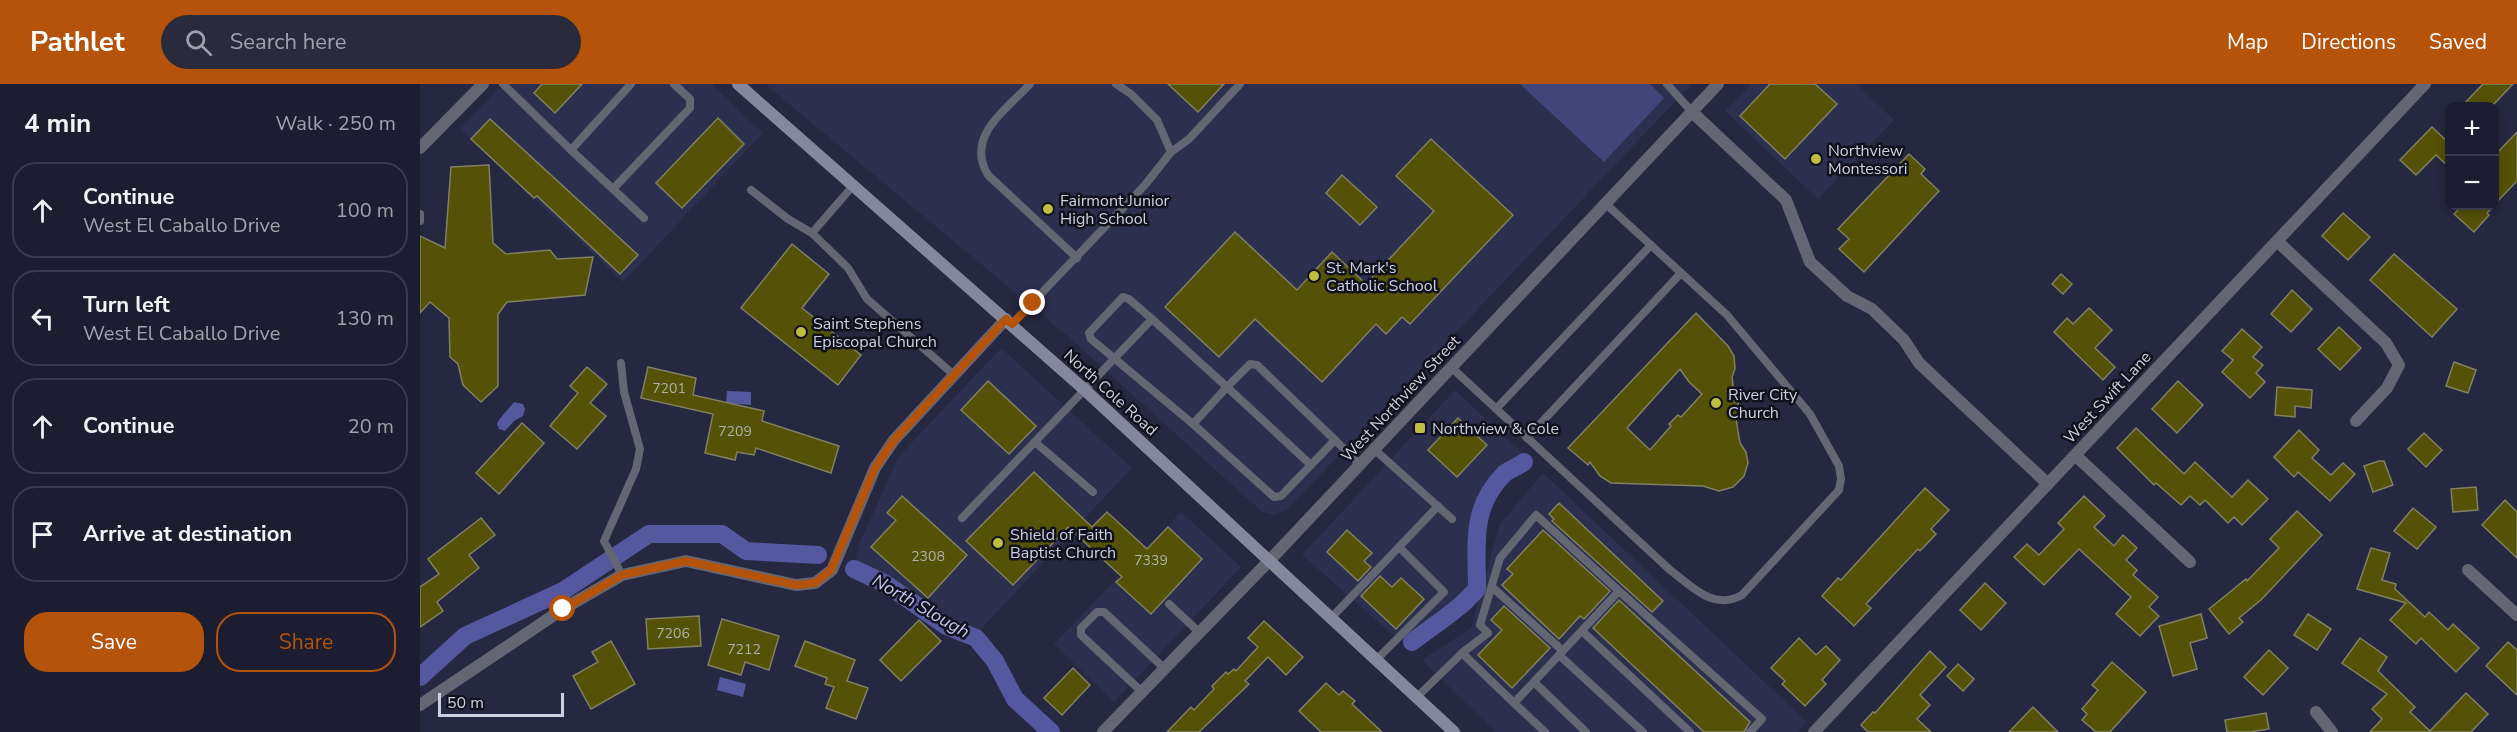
<!DOCTYPE html>
<html lang="en">
<head>
<meta charset="utf-8">
<style>
	:root { --surface:#1c1d30; --page:#292a3c; --text:#f1f3f6; --muted:#a0a2ab; --line:#3a3b4c; --accent:#b45309 }
	body { margin:0; font-family:"Nunito Sans",sans-serif; background:var(--page); color:var(--text) }
	.controls { position:absolute; right:18px; top:18px; display:grid; overflow:hidden; border-radius:12px; box-shadow:0 3px 9px #0003 }
	.controls button { width:54px; height:54px; display:grid; place-items:center; padding:0; border:0; border-bottom:2px solid var(--line); background:var(--surface); color:var(--text); font:30px sans-serif }
	.scale { position:absolute; left:18px; bottom:15px; width:126px; box-sizing:border-box; padding-left:6px; border:3px solid #ced0e1; border-top:0; font-size:16px; line-height:21px; white-space:nowrap; color:#ced0e1; -webkit-text-stroke:4px #10111c; paint-order:stroke }
	.stop { position:absolute; width:18px; height:18px; margin:-14px; border:4px solid #b45309; border-radius:50%; background:#fff }
	.stop.end { background:#b45309; border-color:#fff; box-shadow:0 2px 6px #0008 }
	.list { margin:0; padding:0; list-style:none }
	h2 { display:flex; justify-content:space-between; align-items:center; height:78px; margin:0; padding:0 24px; font-size:26px }
	h2 small { font-size:20px; font-weight:400; color:var(--muted) }
	.list li { display:grid; grid-template-columns:39px 1fr auto; gap:18px; align-items:center; box-sizing:border-box; height:96px; margin:0 12px 12px; padding:0 12px; border:2px solid var(--line); border-radius:24px }
	.list b { display:block; font-size:22px; white-space:nowrap }
	.list p { margin:0; font-size:20px; white-space:nowrap; color:var(--muted) }
	.list em { font-size:20px; font-style:normal; color:var(--muted) }
	.actions { display:flex; gap:12px; padding:18px 24px }
	.actions a { flex:1; padding:14px 0; border:2px solid var(--accent); border-radius:24px; text-align:center; font-size:21px; color:var(--accent) }
	.actions .main { background:var(--accent); color:#fff }
	.icon { flex:none; width:33px; height:33px; fill:none; stroke:currentColor; stroke-width:2; stroke-linecap:round; stroke-linejoin:round }
	.map { position:relative; flex:none; width:2097px; height:648px; overflow:hidden }
	header { display:flex; align-items:center; gap:36px; box-sizing:border-box; height:84px; padding:0 30px; background:var(--accent); color:#fff }
	header strong { font-size:28px }
	nav { display:flex; gap:33px; margin-inline-start:auto; font-size:21px }
	.search { width:420px; height:54px; background:var(--page); display:flex; align-items:center; gap:15px; box-sizing:border-box; padding:0 21px; border-radius:33px; color:var(--muted); font-size:22px }
	main { display:flex }
	aside { flex:1; background:var(--surface) }
	.map>svg:first-child { display:block }
	.built { fill:#2d2f4e }
	.green { fill:#43457a }
	.water { fill:#56589f }
	.lines { fill:none; stroke-linecap:round; stroke-linejoin:round }
	.canal { stroke:#56589f; stroke-width:18 }
	.building { fill:#535206; stroke:#808162; stroke-width:1.5; fill-rule:evenodd }
	.service { stroke:#646673; stroke-width:8 }
	.minor { stroke:#646673; stroke-width:12 }
	.tertiary { stroke:#646673; stroke-width:12 }
	.secondary { stroke:#85879c; stroke-width:12 }
	.route { stroke:#b45309; stroke-width:8 }
	.poi-dot { fill:#bfbe41; stroke:#10111c; stroke-width:2 }
	.labels { text-anchor:middle; stroke-width:5; stroke-linejoin:round; paint-order:stroke }
	.number-label { font-size:14px; fill:#afb0aa }
	.poi-label { font-size:16px; fill:#ced0e1; stroke:#10111c; text-anchor:start }
	.street-label { font-size:16px; fill:#ced0e1; stroke:#10111c }
	.water-label { font-size:18px; font-style:italic; fill:#c3c7f0; stroke:#10111c }
</style>
</head>
<body>
<header>
<strong>Pathlet</strong>
<div class="search"><svg class="icon" aria-label="search" viewBox="0 0 24 24"><circle cx="10" cy="10" r="6"/><path d="M15 15l6 6"/></svg>Search here</div>
<nav><a>Map</a><a>Directions</a><a>Saved</a></nav>
</header>
<main>
<aside>
<h2>4 min<small>Walk · 250 m</small></h2>
<ul class="list">
<li><svg class="icon" aria-label="ahead" viewBox="0 0 24 24"><path d="M12 20V5M6 11l6-6 6 6"/></svg><div><b>Continue</b><p>West El Caballo Drive</p></div><em>100 m</em></li>
<li><svg class="icon" aria-label="left" viewBox="0 0 24 24"><path d="M17 20v-9H6M10 6l-5 5 5 5"/></svg><div><b>Turn left</b><p>West El Caballo Drive</p></div><em>130 m</em></li>
<li><svg class="icon" aria-label="ahead" viewBox="0 0 24 24"><path d="M12 20V5M6 11l6-6 6 6"/></svg><div><b>Continue</b></div><em>20 m</em></li>
<li><svg class="icon" aria-label="arrive" viewBox="0 0 24 24"><path d="M6 21V4h12l-3 4 3 4H6"/></svg><div><b>Arrive at destination</b></div></li>
</ul>
<div class="actions"><a class="main">Save</a><a>Share</a></div>
</aside>
<div class="map">
<svg width="2097" height="648" viewBox="0 0 2097 648">
	<rect width="100%" height="100%" fill="#262740"/>
	<g class="built">
		<polygon points="84,0 291,0 343,49 203,198 40,45"/>
		<polygon points="345,0 1272,0 866,427 853,431 841,427 645,250"/>
		<polygon points="1331,0 1437,0 1474,36 1398,115 1305,27"/>
		<polygon points="581,264 712,384 549,558 523,544 434,480 440,458 479,372"/>
		<polygon points="1035,306 1103,370 1081,383 1066,405 1053,440 1052,510 1013,533 980,557 882,471"/>
		<polygon points="1123,389 1387,638 1377,648 1075,648 1002,576 1051,544 1080,440"/>
		<polygon points="761,428 821,483 694,618 634,560"/>
	</g>
	<polygon class="green" points="1100,0 1230,0 1244,14 1184,78"/>
	<g class="water">
		<polygon points="307,307 331,308 331,321 306,319"/>
		<path d="M94 318 103 320 105 325 103 332 94 337 85 347 79 345 77 340C78 336 91 322 94 318Z"/>
		<polygon points="300,593 326,600 323,613 297,606"/>
	</g>
	<g class="lines">
		<g class="canal">
			<polyline points="434,485 466,500 526,542 556,554 575,577 595,615 631,648"/>
			<path d="M992 558C1015 540 1038 527 1057 505 1057 461 1050 424 1084 390 1090 385 1098 383 1104 378"/>
			<polyline points="0,593 45,552 143,507 229,450 302,450 326,467 398,471"/>
		</g>
	</g>
	<g class="building">
		<polygon points="122,0 162,0 135,29 114,9"/>
		<polygon points="748,0 804,0 778,28"/>
		<polygon points="1350,0 1395,0 1417,20 1365,75 1320,32"/>
		<polygon points="2063,0 2093,0 2072,22 2042,22"/>
		<polygon points="298,34 324,60 262,124 236,99"/>
		<polygon points="70,35 218,171 200,190 117,112 114,114 51,55"/>
		<polygon points="2012,43 2030,60 2030,84 2016,71 1996,91 1980,76"/>
		<polygon points="2097,48 2097,97 2074,121 2074,72"/>
		<polygon points="1011,55 1093,131 990,240 982,233 966,250 956,240 902,298 835,235 799,273 745,223 815,148 877,206 912,168 946,200 1014,127 976,92"/>
		<polygon points="1489,70 1505,85 1501,90 1519,107 1444,188 1419,165 1429,155 1418,145"/>
		<polygon points="69,81 73,159 86,170 130,166 137,175 173,173 165,211 87,218 78,230 78,302 61,318 43,301 38,280 30,273 29,234 10,218 0,229 0,152 25,164 31,83"/>
		<polygon points="922,91 957,123 940,141 906,109"/>
		<polygon points="2042,122 2074,122 2067,129 2069,131 2054,148 2034,130"/>
		<polygon points="1923,129 1950,153 1928,176 1902,152"/>
		<polygon points="372,160 409,190 382,224 441,271 418,301 321,224"/>
		<polygon points="1974,170 2037,225 2012,253 1950,196"/>
		<polygon points="1641,190 1652,200 1643,210 1632,200"/>
		<polygon points="1872,206 1892,225 1871,248 1851,230"/>
		<polygon points="1669,224 1692,246 1675,264 1695,283 1683,296 1634,248 1647,234 1653,240"/>
		<path d="M1276 229 1308 262 1314 272 1315 285 1312 293 1315 318 1318 317 1320 335H1316L1320 359 1326 368 1328 379 1324 392 1313 403 1299 407 1283 402 1191 399 1180 392 1170 378 1168 381 1148 364ZM1260 285 1269 298 1282 310 1261 333 1258 331 1249 340 1251 342 1230 366 1207 344Z"/>
		<polygon points="1919,243 1941,264 1920,286 1898,265"/>
		<polygon points="1822,245 1842,263 1833,273 1843,281 1836,289 1845,298 1830,314 1802,288 1813,276 1802,267"/>
		<polygon points="2034,278 2056,286 2048,309 2026,302"/>
		<polygon points="167,283 187,300 170,319 186,332 157,365 130,342 158,309 150,302"/>
		<polygon points="228,283 276,294 273,311 344,327 342,337 419,362 411,389 336,364 334,371 317,368 315,376 285,369 293,330 221,314"/>
		<polygon points="568,297 616,342 589,370 541,326"/>
		<polygon points="1758,297 1783,321 1757,349 1732,325"/>
		<polygon points="1857,303 1892,306 1891,324 1875,322 1875,333 1855,331"/>
		<polygon points="1038,334 1067,361 1037,393 1008,366"/>
		<polygon points="102,339 124,359 79,410 56,389"/>
		<polygon points="1716,344 1764,390 1775,378 1812,413 1828,396 1848,415 1822,441 1814,433 1808,439 1785,416 1780,421 1770,412 1761,421 1736,399 1734,401 1697,364"/>
		<polygon points="1879,346 1899,366 1892,374 1911,391 1923,379 1935,390 1910,417 1878,388 1874,393 1854,373"/>
		<polygon points="2004,349 2022,366 2006,383 1988,365"/>
		<polygon points="1959,377 1964,377 1973,401 1953,408 1944,382"/>
		<polygon points="614,388 672,443 687,428 727,465 748,443 782,475 731,530 696,498 702,493 648,443 593,501 546,457"/>
		<polygon points="2056,403 2058,426 2033,428 2031,405"/>
		<polygon points="1505,404 1529,426 1511,445 1516,450 1500,467 1498,465 1446,520 1451,524 1434,542 1402,512 1418,494 1421,496"/>
		<polygon points="482,412 547,471 508,514 451,463 476,436 467,429"/>
		<polygon points="1664,412 1685,432 1674,443 1694,462 1703,451 1717,464 1706,476 1717,486 1713,491 1738,513 1729,523 1739,532 1720,552 1696,530 1711,513 1659,465 1624,501 1594,473 1607,460 1619,471 1644,445 1638,439"/>
		<polygon points="2085,416 2097,428 2097,474 2062,441"/>
		<polygon points="1139,419 1243,517 1232,528 1132,437 1134,435 1129,430"/>
		<polygon points="1993,424 2016,443 1997,465 1974,447"/>
		<polygon points="1877,427 1902,451 1842,515 1819,534 1823,538 1809,550 1789,525 1826,495 1827,497 1859,464 1850,455"/>
		<polygon points="61,434 75,451 49,471 59,484 17,518 23,527 0,543 0,503 19,490 8,475"/>
		<polygon points="927,446 952,469 944,477 951,483 938,497 907,468"/>
		<polygon points="1123,446 1190,507 1164,535 1160,532 1139,555 1082,501 1093,490 1087,485"/>
		<polygon points="1951,464 1970,469 1962,496 1976,500 1975,505 2005,533 2009,528 2028,546 2033,540 2059,564 2036,588 2001,554 1996,560 1970,536 1986,519 1937,505"/>
		<polygon points="960,492 972,503 981,494 1004,515 976,545 941,512"/>
		<polygon points="1565,499 1586,519 1561,546 1540,526"/>
		<polygon points="1199,516 1330,638 1324,648 1284,648 1173,544"/>
		<polygon points="1084,522 1130,564 1092,604 1058,571 1082,546 1071,536"/>
		<polygon points="1781,530 1787,554 1770,559 1777,585 1753,592 1739,542"/>
		<polygon points="1888,530 1911,545 1897,566 1874,551"/>
		<polygon points="279,532 281,562 228,565 226,535"/>
		<polygon points="302,535 359,552 349,586 325,578 321,591 288,581"/>
		<polygon points="499,536 521,557 481,597 460,576"/>
		<polygon points="844,537 883,573 866,591 848,573 825,597 829,600 779,648 747,648 771,623 774,626 794,605 792,602 806,588 808,590 814,585 816,587 838,563 828,554"/>
		<polygon points="1379,554 1396,571 1406,562 1420,576 1402,596 1406,600 1385,622 1362,600 1365,597 1351,584"/>
		<polygon points="1940,554 1967,573 1958,587 1995,623 1990,628 2010,647 2046,609 2068,630 2051,648 1950,648 1962,635 1952,625 1967,610 1922,579"/>
		<polygon points="191,557 215,600 171,625 153,592 178,578 172,568"/>
		<polygon points="385,557 435,576 427,597 448,604 436,635 406,624 414,603 405,600 407,594 375,582"/>
		<polygon points="2088,558 2097,566 2097,611 2066,582"/>
		<polygon points="1849,566 1868,584 1843,611 1824,593"/>
		<polygon points="1510,567 1526,583 1500,611 1510,621 1497,635 1511,648 1448,648 1441,641 1453,628 1455,629"/>
		<polygon points="1692,578 1726,608 1690,648 1676,648 1662,636 1667,630 1662,625 1678,606 1672,601"/>
		<polygon points="1538,580 1554,595 1543,607 1527,592"/>
		<polygon points="653,584 670,601 642,631 624,614"/>
		<polygon points="906,599 919,611 923,607 935,617 932,620 962,648 901,648 879,627"/>
		<polygon points="1613,623 1638,648 1589,648"/>
		<polygon points="1846,629 1849,645 1830,648 1807,648 1805,636"/>
	</g>
	<g class="lines">
		<g class="service">
			<polyline points="83,0 151,66"/>
			<polyline points="211,0 151,66 224,134"/>
			<path d="M610 0C585 27 545 53 568 91L657 174"/>
			<polyline points="1247,0 1272,28"/>
			<polyline points="751,68 769,55 820,0"/>
			<polyline points="193,105 270,24 270,15 254,0"/>
			<polyline points="331,106 368,135 392,149 428,184 447,215 534,291"/>
			<polyline points="0,130 0,137"/>
			<polyline points="392,149 432,103"/>
			<polyline points="732,235 709,215 703,213 669,249 671,255 773,340 854,413 861,412 915,356 940,381"/>
			<polyline points="592,240 725,101 751,68 737,36 711,10 696,0"/>
			<polyline points="201,279 204,308 220,365 216,385 184,457 202,491"/>
			<path d="M1032 284 1250 486C1273 503 1293 527 1322 511L1419 406 1421 395 1419 382 1390 330 1307 231 1186 120"/>
			<polyline points="1076,325 1231,161"/>
			<polyline points="773,340 807,303 891,381"/>
			<polyline points="1107,354 1261,189"/>
			<polyline points="615,358 673,408"/>
			<polyline points="955,366 1032,435"/>
			<polyline points="542,434 732,235 807,303 830,280 837,281 915,356"/>
			<polyline points="979,463 1018,422"/>
			<polyline points="1072,503 1143,567"/>
			<polyline points="749,520 780,549"/>
			<polyline points="912,533 979,463 1024,508 957,575"/>
			<polyline points="1162,547 1270,648"/>
			<polyline points="1042,569 1068,549 1060,541 1080,474 1116,431 1199,507"/>
			<polyline points="1139,571 1199,507 1342,635 1330,648"/>
			<polyline points="1114,598 1166,648"/>
			<polyline points="722,608 661,551 661,544 677,528 684,528 745,585"/>
			<polyline points="997,613 1042,569 1094,619 1139,571 1223,648"/>
			<polyline points="1094,619 1125,648"/>
		</g>
		<g class="minor">
			<polyline points="1272,28 1366,116 1390,178 1427,212 1452,225 1484,256 1499,279 1628,400"/>
			<polyline points="0,64 63,0"/>
			<polyline points="1857,157 1966,259 1979,281 1967,304 1936,337"/>
			<polyline points="1655,371 1770,478"/>
			<polyline points="2048,486 2097,531"/>
			<polyline points="0,621 143,525 202,491 266,477 376,501 395,499 412,486 455,384 474,356 586,235"/>
			<polyline points="1896,628 1912,648"/>
			<polyline points="1394,648 2005,0"/>
		</g>
		<polyline class="tertiary" points="683,648 850,476 1298,0"/>
		<polyline class="secondary" points="318,0 666,307 1034,648"/>
	</g>
	<g class="lines">
		<polyline class="route" points="143,525 202,491 266,477 376,501 395,499 411,486 455,384 474,356 586,235 592,240 613,219"/>
	</g>
	<g class="poi-dot">
		<circle cx="1396" cy="75" r="6"/>
		<circle cx="628" cy="125" r="6"/>
		<circle cx="894" cy="192" r="6"/>
		<circle cx="381" cy="248" r="6"/>
		<circle cx="1296" cy="319" r="6"/>
		<rect x="994" y="338" width="12" height="12" rx="3"/>
		<circle cx="578" cy="459" r="6"/>
	</g>
	<g class="labels">
		<g class="number-label">
			<text x="249" y="309">7201</text>
			<text x="315" y="352">7209</text>
			<text x="508" y="477">2308</text>
			<text x="731" y="481">7339</text>
			<text x="253" y="554">7206</text>
			<text x="324" y="570">7212</text>
		</g>
		<g class="poi-label">
			<text x="1408" y="72">Northview<tspan x="1408" dy="18">Montessori</tspan></text>
			<text x="640" y="122">Fairmont Junior<tspan x="640" dy="18">High School</tspan></text>
			<text x="906" y="189">St. Mark's<tspan x="906" dy="18">Catholic School</tspan></text>
			<text x="393" y="245">Saint Stephens<tspan x="393" dy="18">Episcopal Church</tspan></text>
			<text x="1308" y="316">River City<tspan x="1308" dy="18">Church</tspan></text>
			<text x="1012" y="350">Northview &amp; Cole</text>
			<text x="590" y="456">Shield of Faith<tspan x="590" dy="18">Baptist Church</tspan></text>
		</g>
		<g class="street-label">
			<text transform="translate(691 308) rotate(42)" y="6">North Cole Road</text>
			<text transform="translate(1687 313) rotate(-47)" y="6">West Swift Lane</text>
			<text transform="translate(980 314) rotate(-47)" y="6">West Northview Street</text>
		</g>
		<g class="water-label">
			<text transform="translate(501 522) rotate(30)" y="6">North Slough</text>
		</g>
	</g>
</svg>
<div class="controls">
<button>+</button>
<button>−</button>
</div>
<div class="scale">50 m</div>
<div class="stop" style="left:143px;top:525px"></div>
<div class="stop end" style="left:613px;top:219px"></div>
</div>
</main>
</body>
</html>
